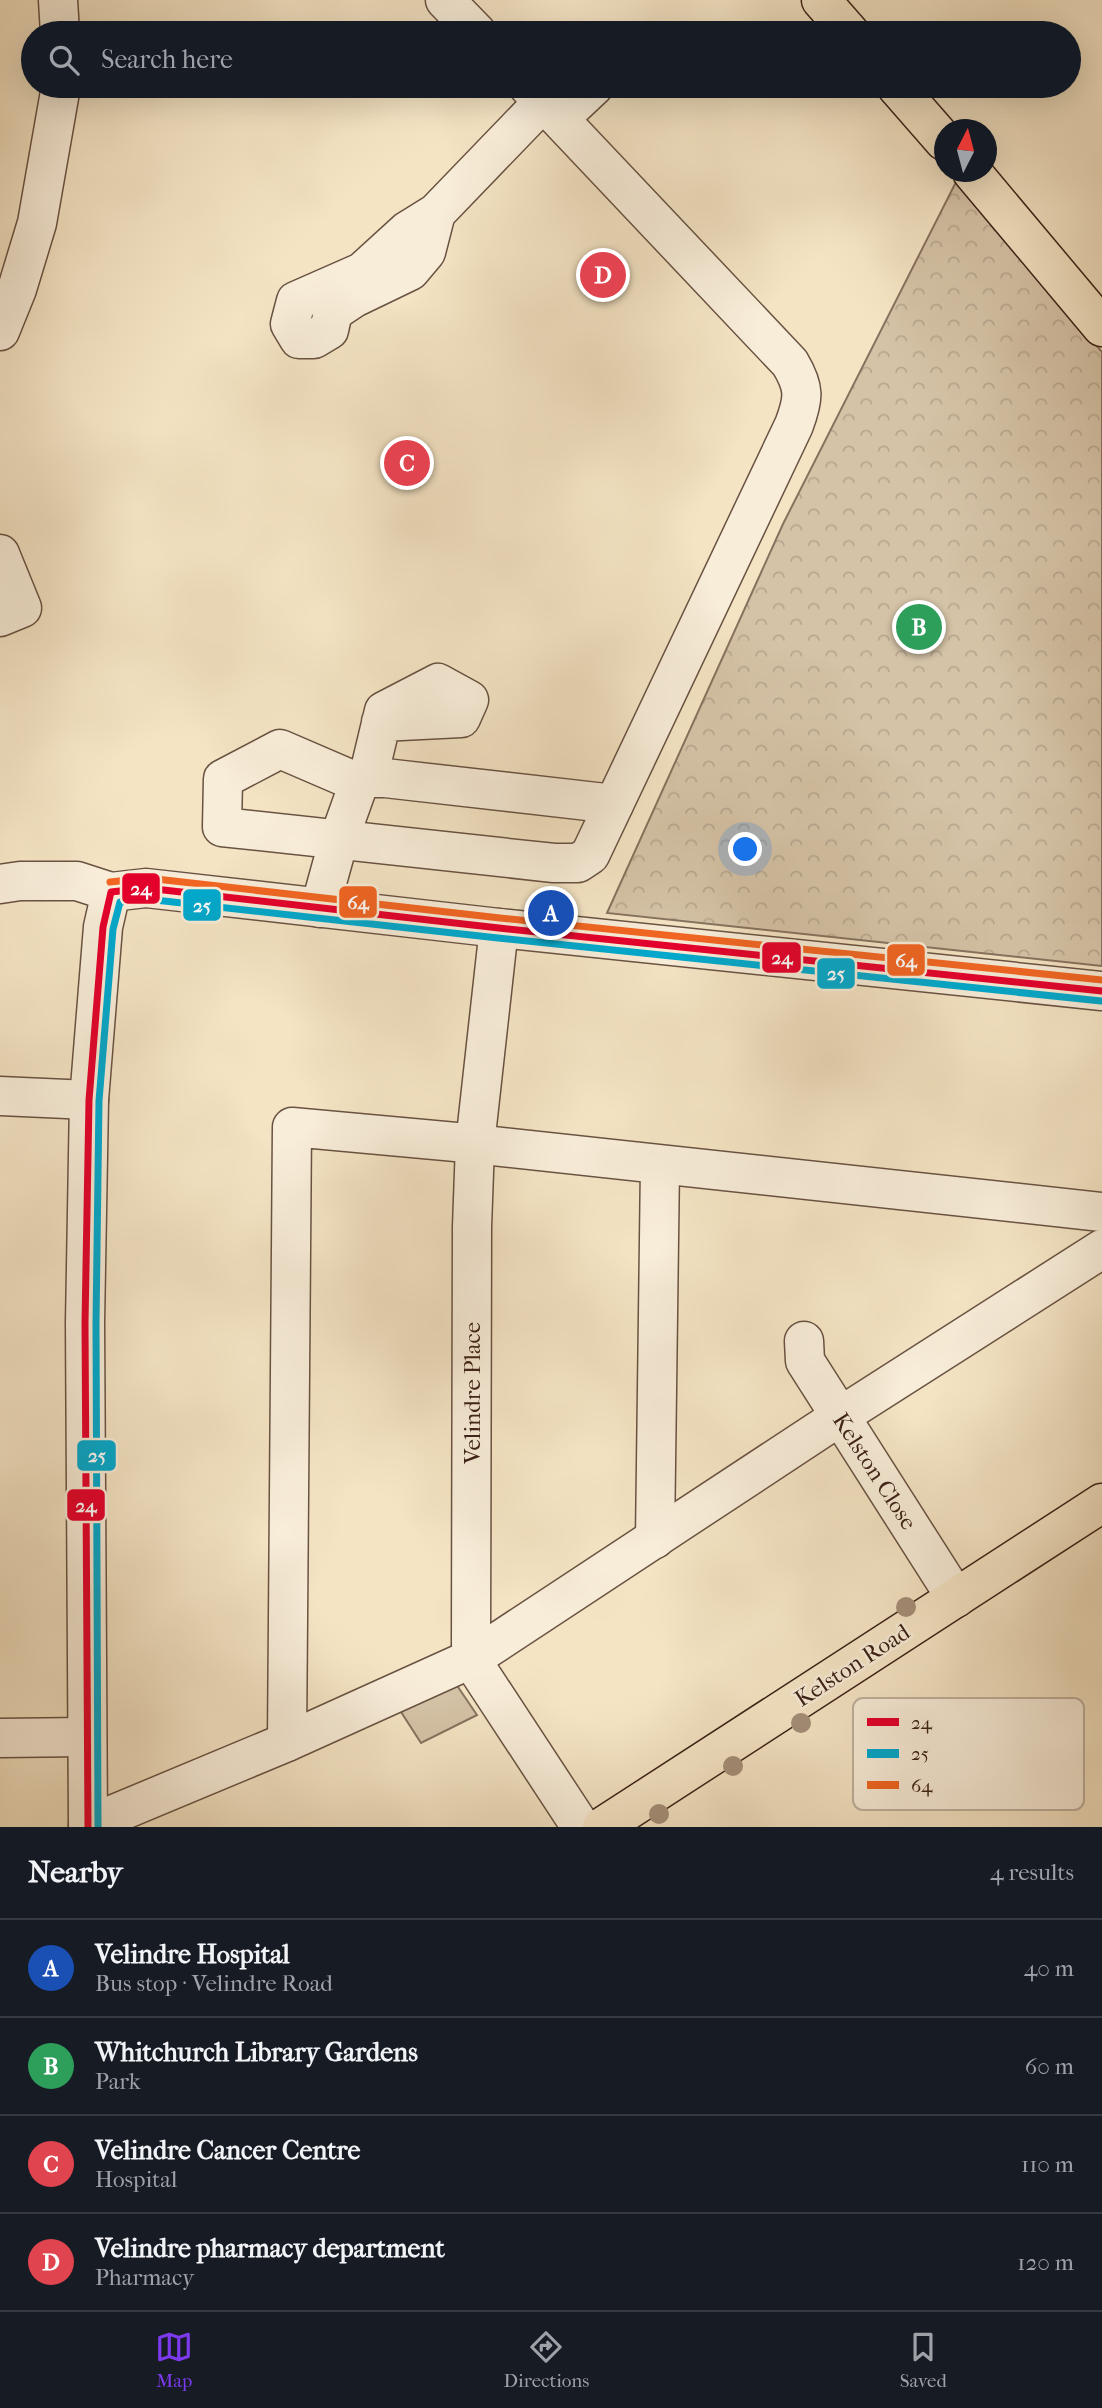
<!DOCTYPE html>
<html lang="en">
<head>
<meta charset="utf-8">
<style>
	:root { --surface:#171b24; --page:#242831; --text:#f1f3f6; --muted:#9ea1a6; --line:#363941; --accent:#7c3aed }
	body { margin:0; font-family:"IM FELL French Canon",serif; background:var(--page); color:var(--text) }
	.compass { position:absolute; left:934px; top:119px; width:63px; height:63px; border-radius:50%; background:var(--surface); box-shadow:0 7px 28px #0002; rotate:6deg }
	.you { position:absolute; left:746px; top:850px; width:24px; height:24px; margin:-18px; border:5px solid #fff; border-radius:50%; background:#1a73e8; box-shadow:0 0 0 10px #1a73e833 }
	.badge { display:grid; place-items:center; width:46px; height:46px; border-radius:50%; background:var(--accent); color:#fff; font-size:23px; font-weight:700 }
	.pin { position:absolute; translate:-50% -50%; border:4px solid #fff; box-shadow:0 2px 7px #0006 }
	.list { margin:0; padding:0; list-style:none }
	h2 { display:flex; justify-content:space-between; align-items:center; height:91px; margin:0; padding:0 28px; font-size:30px }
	h2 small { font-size:23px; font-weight:400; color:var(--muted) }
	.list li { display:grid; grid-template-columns:46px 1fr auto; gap:21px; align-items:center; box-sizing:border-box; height:98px; padding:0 28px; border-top:2px solid var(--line) }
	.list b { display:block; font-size:26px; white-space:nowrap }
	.list p { margin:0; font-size:23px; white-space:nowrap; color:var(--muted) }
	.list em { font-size:23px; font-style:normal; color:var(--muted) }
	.icon { flex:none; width:38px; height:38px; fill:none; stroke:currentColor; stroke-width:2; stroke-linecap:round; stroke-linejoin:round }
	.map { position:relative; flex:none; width:1102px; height:1827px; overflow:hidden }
	.search { position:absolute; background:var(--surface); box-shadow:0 7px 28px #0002; left:21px; right:21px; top:21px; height:77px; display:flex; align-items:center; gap:18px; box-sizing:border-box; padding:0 24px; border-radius:38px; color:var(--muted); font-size:26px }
	.sheet { height:483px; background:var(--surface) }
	nav { display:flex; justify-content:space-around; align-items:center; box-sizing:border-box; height:98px; border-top:2px solid var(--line); background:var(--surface); font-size:19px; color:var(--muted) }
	nav a { display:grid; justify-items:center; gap:4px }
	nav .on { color:var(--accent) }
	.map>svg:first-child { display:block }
	.green { fill:#d5c3a7; stroke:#88725f; stroke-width:2 }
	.park { fill:url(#park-crowns); stroke:#88725f; stroke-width:2 }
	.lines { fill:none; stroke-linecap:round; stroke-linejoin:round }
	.minor-casing { stroke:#695242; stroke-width:41 }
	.major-casing { stroke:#3b2117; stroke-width:41 }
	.minor { stroke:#f8edd9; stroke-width:38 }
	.major { stroke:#f4e4c4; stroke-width:38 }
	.bus-1-casing { stroke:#f8edd9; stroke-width:12 }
	.bus-2-casing { stroke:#f8edd9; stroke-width:12 }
	.bus-3-casing { stroke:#f8edd9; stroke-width:12 }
	.bus-1 { stroke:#e4002b; stroke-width:7 }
	.bus-2 { stroke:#00a9ce; stroke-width:7 }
	.bus-3 { stroke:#f26522; stroke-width:7 }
	.tree { fill:#a48f79 }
	.labels { text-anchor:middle; stroke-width:5; stroke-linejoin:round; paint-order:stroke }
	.street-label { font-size:23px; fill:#3b2117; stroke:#f8edd9 }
	.key { fill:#f8edd9; stroke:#bfb09f; stroke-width:2 }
	.key-label { font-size:19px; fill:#3b2117 }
	.line-badge { stroke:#f8edd9; stroke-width:2.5 }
	.badge-label { font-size:19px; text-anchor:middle; font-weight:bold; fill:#fff }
</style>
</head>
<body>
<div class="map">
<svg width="1102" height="1827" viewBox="0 0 1102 1827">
	<defs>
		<pattern id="park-crowns" width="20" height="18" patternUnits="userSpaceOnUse" patternTransform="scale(1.75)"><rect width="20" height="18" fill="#d5c3a7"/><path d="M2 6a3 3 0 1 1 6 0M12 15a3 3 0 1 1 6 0" fill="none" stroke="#b8a78f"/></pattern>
	</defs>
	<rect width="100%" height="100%" fill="#f4e4c4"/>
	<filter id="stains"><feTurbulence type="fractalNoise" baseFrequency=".00286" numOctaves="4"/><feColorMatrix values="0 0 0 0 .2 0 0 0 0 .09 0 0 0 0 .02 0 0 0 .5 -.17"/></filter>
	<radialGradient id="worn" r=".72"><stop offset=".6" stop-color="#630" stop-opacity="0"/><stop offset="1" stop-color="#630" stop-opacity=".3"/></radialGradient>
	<polygon class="green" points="456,1684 477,1715 421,1743 394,1701"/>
	<polygon class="park" points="958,178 1102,352 1102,966 607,913 783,524"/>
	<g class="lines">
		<defs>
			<g id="minor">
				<polyline points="58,0 60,33"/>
				<polyline points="445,0 477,33"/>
				<polyline points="560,118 594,86"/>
				<polyline points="436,213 426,252 410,271 354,298 333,312 329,330 314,339 299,339 290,324 296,301 362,272 407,231 436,213 543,102"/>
				<polyline points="0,331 17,289 37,223 61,86"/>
				<polyline points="0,554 22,608 0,617"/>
				<polyline points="368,778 384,711 438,683 469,700 461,718 381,722"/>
				<path d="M359 783 280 749 223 779 222 827 554 863H578L590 855 794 425C804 398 805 388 790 363L528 86"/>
				<polyline points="0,884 20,881 77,881 111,892 146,888 499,928 1102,991"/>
				<polyline points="320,908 339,839 359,783 368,778 385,778 614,804"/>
				<polyline points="499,928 475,1144 472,1227 471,1644 478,1670 581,1827"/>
				<polyline points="0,1096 89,1100"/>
				<polyline points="804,1341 805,1361 956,1598"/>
				<polyline points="655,1539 660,1165"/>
				<polyline points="0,1738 86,1737"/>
				<polyline points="287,1742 292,1127 456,1142 1102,1212"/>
				<polyline points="88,1825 287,1742 473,1658 839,1417 1102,1249"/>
				<polyline points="88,1827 85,1323 89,1100 103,927 111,892"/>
			</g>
			<g id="major">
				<polyline points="821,0 850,33"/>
				<polyline points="896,86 944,141"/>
				<polyline points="972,172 1102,327"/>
				<polyline points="602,1827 1102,1503"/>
			</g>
		</defs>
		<use href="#minor" class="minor-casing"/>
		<use href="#major" class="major-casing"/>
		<use href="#minor" class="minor"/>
		<use href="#major" class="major"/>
		<defs>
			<polyline id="bus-1" points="88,1827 85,1323 89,1100 103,927 111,892 146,888 499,928 1102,991"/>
			<polyline id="bus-2" points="98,1827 96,1323 99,1101 113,929 120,902 146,899 498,938 1101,1001"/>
			<polyline id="bus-3" points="110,882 147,878 500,918 1102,980"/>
		</defs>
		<use href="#bus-1" class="bus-1-casing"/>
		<use href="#bus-2" class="bus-2-casing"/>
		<use href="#bus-3" class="bus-3-casing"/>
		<use href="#bus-1" class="bus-1"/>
		<use href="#bus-2" class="bus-2"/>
		<use href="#bus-3" class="bus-3"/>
	</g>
	<g class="tree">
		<circle cx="906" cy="1607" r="10"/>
		<circle cx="801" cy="1723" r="10"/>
		<circle cx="733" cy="1766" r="10"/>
		<circle cx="659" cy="1814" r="10"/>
	</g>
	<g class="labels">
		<g class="street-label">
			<text transform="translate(472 1393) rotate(-90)" y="8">Velindre Place</text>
			<text transform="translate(875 1471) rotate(57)" y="8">Kelston Close</text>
			<text transform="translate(852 1665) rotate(-33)" y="8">Kelston Road</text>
		</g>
	</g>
	<rect x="853" y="1698" width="231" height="112" rx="10" class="key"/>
	<rect x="867" y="1718" width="32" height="8" fill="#e4002b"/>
	<rect x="867" y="1749" width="32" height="9" fill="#00a9ce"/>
	<rect x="867" y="1781" width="32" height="8" fill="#f26522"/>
	<g class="key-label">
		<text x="911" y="1729">24</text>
		<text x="911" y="1760">25</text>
		<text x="911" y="1792">64</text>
	</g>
	<g class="line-badge">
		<rect x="121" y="872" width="40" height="33" rx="7" fill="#e4002b"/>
		<rect x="338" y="885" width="40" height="34" rx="7" fill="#f26522"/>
		<rect x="182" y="888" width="40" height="34" rx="7" fill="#00a9ce"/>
		<rect x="761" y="941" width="41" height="33" rx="7" fill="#e4002b"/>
		<rect x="886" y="943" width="40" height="34" rx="7" fill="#f26522"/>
		<rect x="816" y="957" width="40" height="33" rx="7" fill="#00a9ce"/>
		<rect x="76" y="1439" width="41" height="33" rx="7" fill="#00a9ce"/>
		<rect x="66" y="1488" width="40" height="34" rx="7" fill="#e4002b"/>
	</g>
	<g class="badge-label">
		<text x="141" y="895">24</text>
		<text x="358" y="909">64</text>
		<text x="202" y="912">25</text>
		<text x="782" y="964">24</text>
		<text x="906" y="967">64</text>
		<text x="836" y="980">25</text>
		<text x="97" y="1462">25</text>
		<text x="86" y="1512">24</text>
	</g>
	<rect width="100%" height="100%" filter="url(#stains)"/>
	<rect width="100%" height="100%" fill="url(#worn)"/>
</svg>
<svg class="compass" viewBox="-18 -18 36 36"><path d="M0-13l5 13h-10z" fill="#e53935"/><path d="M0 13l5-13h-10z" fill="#9ea1a6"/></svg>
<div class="you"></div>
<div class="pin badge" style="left:551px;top:913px;background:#1a4fb4">A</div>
<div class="pin badge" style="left:919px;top:627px;background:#2e9e5b">B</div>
<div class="pin badge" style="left:407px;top:463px;background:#e0444e">C</div>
<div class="pin badge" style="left:603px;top:275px;background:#e0444e">D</div>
<div class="search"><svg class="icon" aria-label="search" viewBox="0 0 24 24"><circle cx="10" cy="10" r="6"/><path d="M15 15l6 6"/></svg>Search here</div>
</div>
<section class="sheet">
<h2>Nearby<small>4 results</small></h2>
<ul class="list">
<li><span class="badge" style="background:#1a4fb4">A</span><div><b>Velindre Hospital</b><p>Bus stop · Velindre Road</p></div><em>40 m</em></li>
<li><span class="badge" style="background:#2e9e5b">B</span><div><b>Whitchurch Library Gardens</b><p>Park</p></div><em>60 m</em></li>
<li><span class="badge" style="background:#e0444e">C</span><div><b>Velindre Cancer Centre</b><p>Hospital</p></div><em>110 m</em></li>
<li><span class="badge" style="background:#e0444e">D</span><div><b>Velindre pharmacy department</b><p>Pharmacy</p></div><em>120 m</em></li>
</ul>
</section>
<nav>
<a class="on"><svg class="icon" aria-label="map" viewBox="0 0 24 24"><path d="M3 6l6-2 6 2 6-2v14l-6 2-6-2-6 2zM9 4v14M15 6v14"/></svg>Map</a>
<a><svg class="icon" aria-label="directions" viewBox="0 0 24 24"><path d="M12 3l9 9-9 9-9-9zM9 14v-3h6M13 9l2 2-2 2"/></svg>Directions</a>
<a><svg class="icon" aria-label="saved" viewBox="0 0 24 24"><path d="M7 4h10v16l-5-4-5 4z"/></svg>Saved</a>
</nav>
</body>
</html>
